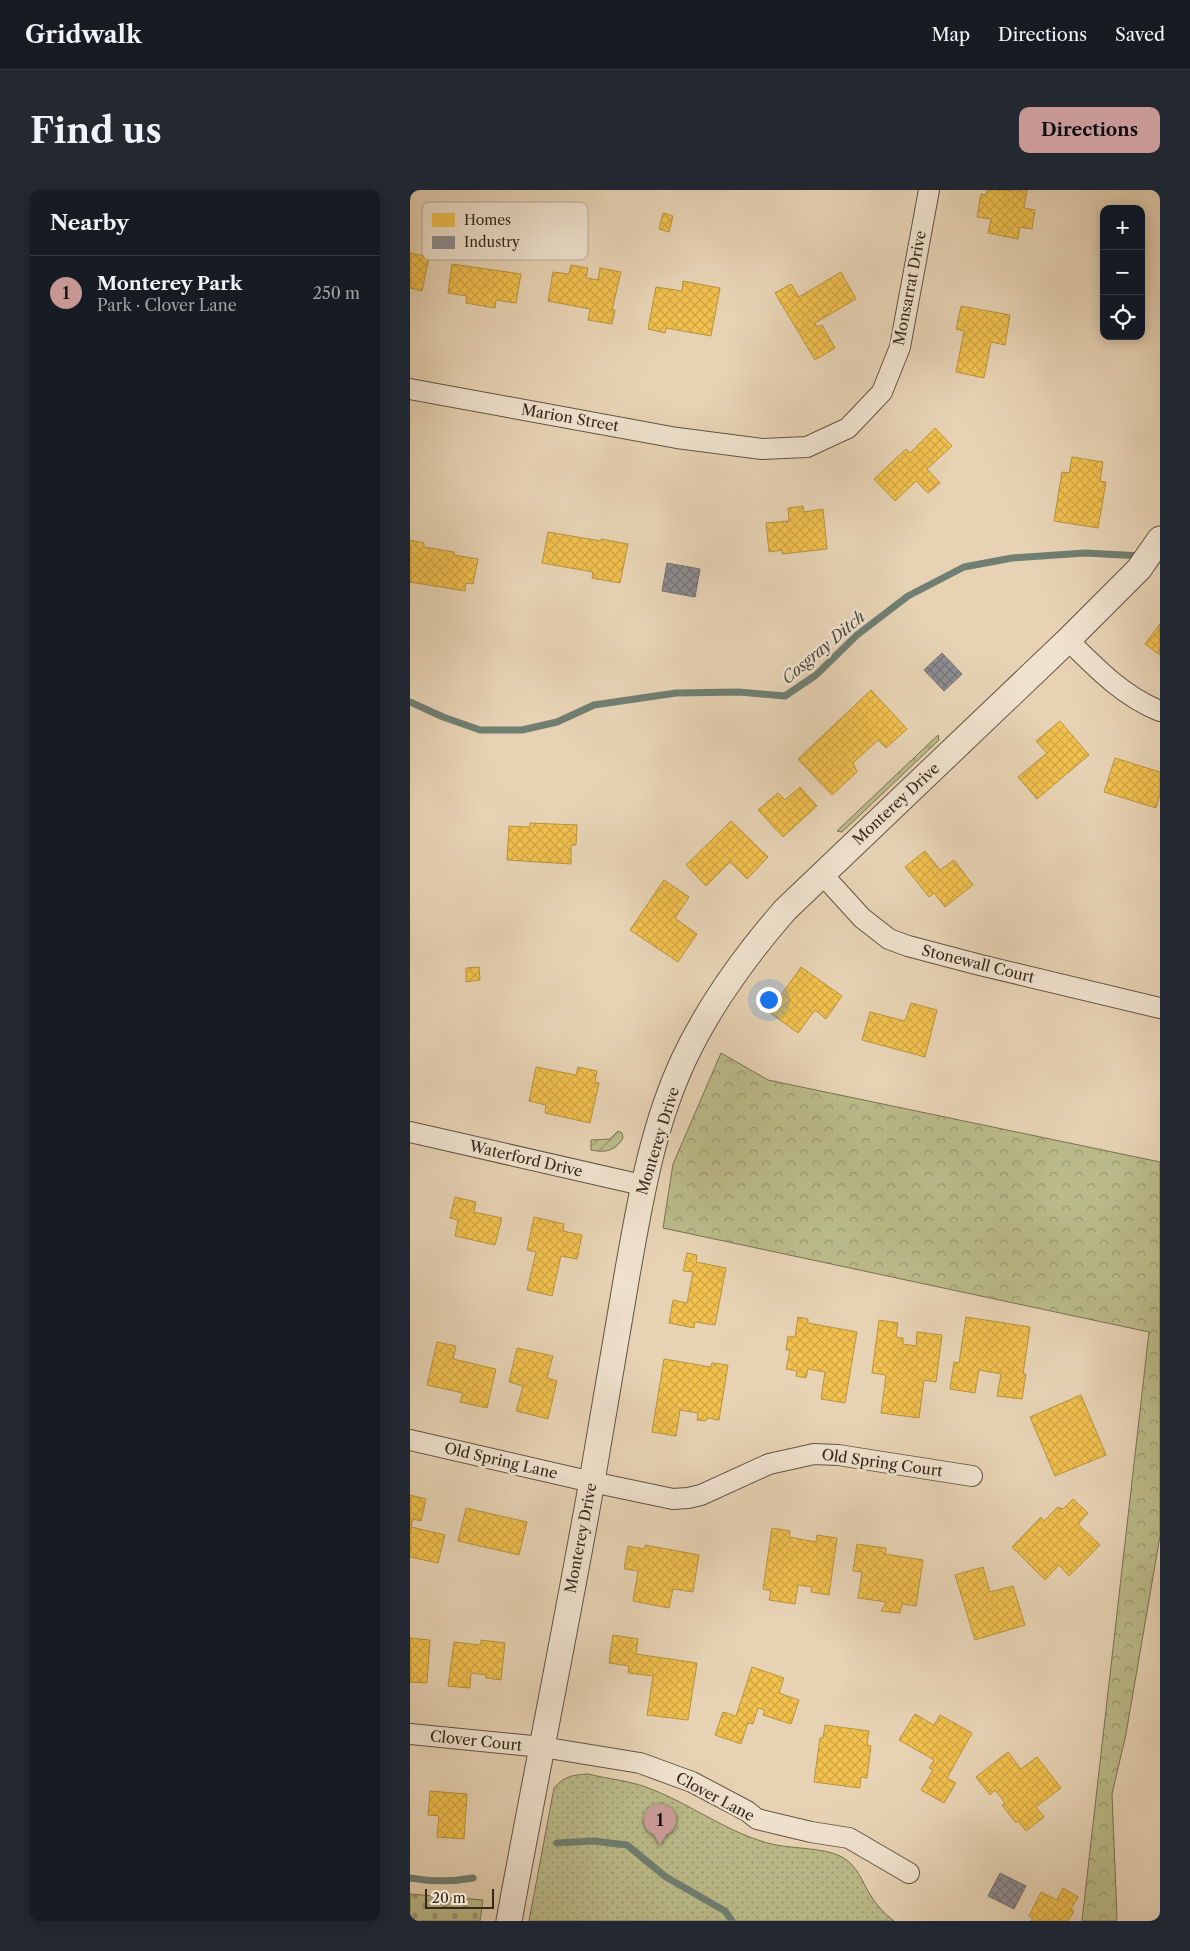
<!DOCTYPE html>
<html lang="en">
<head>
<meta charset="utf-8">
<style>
	:root { --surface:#171b24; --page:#242831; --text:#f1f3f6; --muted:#9ea1a6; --line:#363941; --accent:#c59692 }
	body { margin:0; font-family:"Libre Caslon Text",serif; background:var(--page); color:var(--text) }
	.controls { position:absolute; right:15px; top:15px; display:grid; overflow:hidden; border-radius:10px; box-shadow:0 2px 12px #0003 }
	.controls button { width:45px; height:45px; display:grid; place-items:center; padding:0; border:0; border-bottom:1px solid var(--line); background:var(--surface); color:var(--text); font:25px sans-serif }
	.scale { position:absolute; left:15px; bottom:12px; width:69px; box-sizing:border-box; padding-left:5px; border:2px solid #35291c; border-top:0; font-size:14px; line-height:18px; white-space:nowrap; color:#35291c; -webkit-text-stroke:4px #efe2ce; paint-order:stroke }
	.you { position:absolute; left:358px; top:809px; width:18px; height:18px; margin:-12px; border:4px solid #fff; border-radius:50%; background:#1a73e8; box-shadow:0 0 0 8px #1a73e833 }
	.badge { display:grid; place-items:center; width:32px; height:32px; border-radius:50%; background:var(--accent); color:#111; font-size:16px; font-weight:700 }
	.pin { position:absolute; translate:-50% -41px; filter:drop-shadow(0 1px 2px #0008) }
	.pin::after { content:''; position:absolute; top:26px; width:18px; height:15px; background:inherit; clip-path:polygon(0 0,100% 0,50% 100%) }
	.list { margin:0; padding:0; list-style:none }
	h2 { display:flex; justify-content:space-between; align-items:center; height:65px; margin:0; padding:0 20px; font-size:21px }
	h2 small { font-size:16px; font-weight:400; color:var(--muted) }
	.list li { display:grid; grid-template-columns:32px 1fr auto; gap:15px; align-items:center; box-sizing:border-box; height:75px; padding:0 20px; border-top:1px solid var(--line) }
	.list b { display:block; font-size:19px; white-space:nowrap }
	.list p { margin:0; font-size:16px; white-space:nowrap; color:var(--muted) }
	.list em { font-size:16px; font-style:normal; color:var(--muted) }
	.icon { flex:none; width:28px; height:28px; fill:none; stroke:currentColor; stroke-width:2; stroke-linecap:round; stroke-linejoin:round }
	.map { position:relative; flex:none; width:750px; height:1731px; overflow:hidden; border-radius:10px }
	header { display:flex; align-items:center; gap:30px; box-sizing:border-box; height:70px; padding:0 25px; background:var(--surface); border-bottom:1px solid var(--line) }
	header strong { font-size:24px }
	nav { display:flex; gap:28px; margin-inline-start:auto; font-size:18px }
	.intro { display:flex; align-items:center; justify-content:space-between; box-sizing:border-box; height:120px; padding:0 30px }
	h1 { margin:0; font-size:35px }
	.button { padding:12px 22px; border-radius:10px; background:var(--accent); color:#111; font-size:18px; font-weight:700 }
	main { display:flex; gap:30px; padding:0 30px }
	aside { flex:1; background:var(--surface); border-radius:10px; box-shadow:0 2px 12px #0003 }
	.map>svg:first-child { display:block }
	.grass { fill:url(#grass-tufts); stroke:#787252 }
	.forest { fill:url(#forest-crowns); stroke:#787252 }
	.cemetery { fill:url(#cemetery-stones); stroke:#787252 }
	.park { fill:url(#park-dots); stroke:#787252 }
	.garden { fill:url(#garden-furrows); stroke:#787252 }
	.homes { fill:url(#homes-cross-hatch); stroke:#b9933f }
	.industry { fill:url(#industry-cross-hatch); stroke:#736f6f }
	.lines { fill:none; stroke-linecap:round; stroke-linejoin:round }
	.stream { stroke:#707f72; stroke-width:7 }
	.minor-casing { stroke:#625442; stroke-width:22 }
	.tertiary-casing { stroke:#625442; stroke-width:27 }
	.minor { stroke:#efe2ce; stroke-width:20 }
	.tertiary { stroke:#efe2ce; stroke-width:25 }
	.labels { text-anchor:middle; stroke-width:5; stroke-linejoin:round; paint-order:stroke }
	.street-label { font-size:15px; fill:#35291c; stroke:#efe2ce }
	.water-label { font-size:16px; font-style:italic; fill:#4e4d40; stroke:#efe2ce }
	.key { fill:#efe2ce; stroke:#b7aa99; stroke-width:1 }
	.key-label { font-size:14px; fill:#35291c }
</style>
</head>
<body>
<header>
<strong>Gridwalk</strong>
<nav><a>Map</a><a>Directions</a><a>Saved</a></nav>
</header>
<div class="intro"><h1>Find us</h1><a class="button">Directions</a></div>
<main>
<aside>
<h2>Nearby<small></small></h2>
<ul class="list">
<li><span class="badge">1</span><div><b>Monterey Park</b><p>Park · Clover Lane</p></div><em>250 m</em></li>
</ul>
</aside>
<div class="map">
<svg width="750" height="1731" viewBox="0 0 750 1731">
	<defs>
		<pattern id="grass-tufts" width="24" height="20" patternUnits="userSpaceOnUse" patternTransform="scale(1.25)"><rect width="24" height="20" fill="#bbbb89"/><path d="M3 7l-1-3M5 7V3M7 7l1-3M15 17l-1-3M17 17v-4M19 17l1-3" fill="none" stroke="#99986f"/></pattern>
		<pattern id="forest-crowns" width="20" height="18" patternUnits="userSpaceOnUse" patternTransform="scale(1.25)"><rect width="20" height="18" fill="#bbbb89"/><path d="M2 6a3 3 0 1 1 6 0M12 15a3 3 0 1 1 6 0" fill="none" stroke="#99986f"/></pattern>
		<pattern id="cemetery-stones" width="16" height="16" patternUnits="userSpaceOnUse" patternTransform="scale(1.25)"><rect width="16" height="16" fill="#bbbb89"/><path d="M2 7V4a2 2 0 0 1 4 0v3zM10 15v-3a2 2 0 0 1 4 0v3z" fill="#99986f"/></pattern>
		<pattern id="park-dots" width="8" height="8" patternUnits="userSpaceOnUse" patternTransform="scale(1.25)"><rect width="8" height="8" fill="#bbbb89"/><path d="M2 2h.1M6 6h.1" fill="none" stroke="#99986f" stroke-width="1.8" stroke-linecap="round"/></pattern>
		<pattern id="garden-furrows" width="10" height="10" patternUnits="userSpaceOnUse" patternTransform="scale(1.25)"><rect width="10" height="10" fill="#bbbb89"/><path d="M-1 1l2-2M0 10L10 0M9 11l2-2" fill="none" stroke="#99986f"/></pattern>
		<pattern id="homes-cross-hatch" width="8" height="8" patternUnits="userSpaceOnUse" patternTransform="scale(1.25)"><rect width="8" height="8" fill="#f2c14e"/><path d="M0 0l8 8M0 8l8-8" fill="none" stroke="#d0a644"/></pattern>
		<pattern id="industry-cross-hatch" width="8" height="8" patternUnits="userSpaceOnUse" patternTransform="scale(1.25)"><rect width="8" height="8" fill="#8d8d92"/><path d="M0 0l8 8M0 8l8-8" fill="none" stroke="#747376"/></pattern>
	</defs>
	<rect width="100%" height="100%" fill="#e7d3b4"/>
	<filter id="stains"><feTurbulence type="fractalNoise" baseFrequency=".004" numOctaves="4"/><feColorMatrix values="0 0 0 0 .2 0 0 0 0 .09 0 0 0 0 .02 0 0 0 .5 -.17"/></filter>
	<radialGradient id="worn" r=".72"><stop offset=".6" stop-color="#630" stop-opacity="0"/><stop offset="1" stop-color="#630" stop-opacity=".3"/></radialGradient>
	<polygon class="grass" points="528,545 529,550 432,642 427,641"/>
	<polygon class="forest" points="311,863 358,890 750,972 750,1346 716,1544 702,1604 707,1727 706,1731 672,1731 739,1142 253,1038 263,974"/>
	<polygon class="cemetery" points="0,1704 73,1710 70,1731 0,1731"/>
	<path class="park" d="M178 1584C198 1589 222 1591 241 1599 280 1614 314 1640 354 1652 378 1660 412 1656 432 1667 448 1676 452 1692 461 1706 468 1717 475 1724 484 1731H119L144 1598C154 1586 163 1585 178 1584Z"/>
	<path class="garden" d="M208 941 212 943 213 948C205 961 196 963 181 960V950L200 949Z"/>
	<g class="homes">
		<polygon points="577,0 617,0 614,18 625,20 622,39 610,37 608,49 578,43 581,29 567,27 571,4 576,5"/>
		<polygon points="253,23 263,26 259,42 249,39"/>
		<polygon points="0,63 19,67 12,101 0,98"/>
		<polygon points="42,74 111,84 106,113 86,110 85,118 56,113 57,106 38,103"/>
		<polygon points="161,75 178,78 176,88 188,90 190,78 211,82 202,120 205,120 202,134 178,130 180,119 138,111 143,82 159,84"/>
		<polygon points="431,82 446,109 405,133 407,137 412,135 425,158 405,170 365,103 381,94 389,107"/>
		<polygon points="273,91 310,98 301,146 256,138 255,143 238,139 246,97 272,101"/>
		<polygon points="551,116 600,125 595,155 581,152 574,188 546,182 554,141 546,139"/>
		<polygon points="525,238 542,256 517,279 530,293 518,303 506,291 485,311 464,289 496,259 500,263"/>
		<polygon points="662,267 693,272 690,291 696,292 688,338 644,331 652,282 659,283"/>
		<polygon points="393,316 394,322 413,319 417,359 372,364 372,360 359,362 356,333 379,331 378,318"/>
		<polygon points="138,342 191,351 191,349 218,354 210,393 182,388 183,382 132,373"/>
		<polygon points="0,350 14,353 14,357 44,362 44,365 68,369 63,394 56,393 55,401 0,392"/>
		<polygon points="750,434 750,465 735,454"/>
		<polygon points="461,500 497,539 476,558 468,550 443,573 447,582 422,605 388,569"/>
		<polygon points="650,531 679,565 627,609 608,587 637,563 626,551"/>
		<polygon points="705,568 750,582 750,605 746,618 694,602"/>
		<polygon points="390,597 407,616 373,647 348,620 368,603 375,610"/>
		<polygon points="321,631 358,667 337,689 320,672 296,696 276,675"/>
		<polygon points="120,633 167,635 166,655 161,655 161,674 97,670 99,636 120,637"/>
		<polygon points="515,661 530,680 544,670 563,695 535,717 524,703 519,707 495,677"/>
		<polygon points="254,690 279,707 265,728 287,744 268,772 220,740"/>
		<polygon points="69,777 70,790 56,792 56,778"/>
		<polygon points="391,777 432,806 416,829 405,820 388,843 359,822"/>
		<polygon points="501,813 527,820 515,867 452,850 460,822 495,831"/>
		<polygon points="126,877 166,885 168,877 187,881 185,892 189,893 180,933 135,923 136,915 119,911"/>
		<polygon points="45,1007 66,1012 64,1022 92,1028 85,1055 45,1046 48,1030 40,1028"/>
		<polygon points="124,1027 154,1034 153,1041 172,1045 167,1069 151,1066 142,1106 117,1100 126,1062 117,1060"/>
		<polygon points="277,1063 287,1065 286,1072 316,1078 305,1135 285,1132 284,1138 259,1133 263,1110 277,1113 283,1082 273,1081"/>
		<polygon points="388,1127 398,1129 398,1133 447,1142 435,1213 411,1209 415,1182 398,1179 396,1188 386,1186 387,1181 376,1179 380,1160 376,1160 378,1146 385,1147"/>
		<polygon points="556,1127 620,1137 613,1184 616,1184 612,1209 587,1206 591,1184 569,1180 565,1203 540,1199 544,1172 549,1173"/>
		<polygon points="469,1130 488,1133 486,1147 493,1148 493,1154 506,1156 507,1142 532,1145 526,1192 514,1190 509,1228 471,1223 476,1185 462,1183"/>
		<polygon points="27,1152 46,1156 43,1169 86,1179 77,1218 50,1212 53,1203 17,1195"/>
		<polygon points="107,1158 143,1166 137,1188 147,1191 138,1229 106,1221 113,1196 99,1192"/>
		<polygon points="254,1169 301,1177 302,1173 318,1175 309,1230 297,1228 296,1231 287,1230 288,1223 270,1220 266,1246 242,1242"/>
		<polygon points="671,1205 696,1265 645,1286 620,1227"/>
		<polygon points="0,1305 16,1309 11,1331 3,1329 1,1337 35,1345 28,1373 0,1367"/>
		<polygon points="663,1309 678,1323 668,1334 690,1355 659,1386 649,1375 635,1390 602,1357 631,1327 634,1331 648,1317 653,1319"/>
		<polygon points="56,1318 117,1332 109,1365 48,1351"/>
		<polygon points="362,1338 380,1341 379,1347 406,1352 407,1345 427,1348 419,1405 401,1402 402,1397 388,1395 385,1414 359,1410 361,1401 353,1399"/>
		<polygon points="447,1354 476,1358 475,1364 513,1370 506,1416 492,1414 490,1423 471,1421 476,1412 448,1408 452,1382 443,1381"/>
		<polygon points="235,1355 289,1365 283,1402 263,1399 259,1418 223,1411 228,1381 214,1379 218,1356 235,1359"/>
		<polygon points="573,1377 580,1402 603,1396 615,1435 565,1450 545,1385"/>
		<polygon points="203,1445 228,1449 226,1464 287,1473 278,1530 237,1525 243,1486 218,1483 219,1476 199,1473"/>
		<polygon points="0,1448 20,1450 17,1493 0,1492"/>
		<polygon points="71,1450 95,1453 91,1490 76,1488 76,1485 61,1483 60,1498 38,1496 44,1452 71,1455"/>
		<polygon points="342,1477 374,1488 369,1503 389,1510 381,1534 353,1525 355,1520 348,1518 343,1534 338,1533 331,1554 305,1545 313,1522 326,1526"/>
		<polygon points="505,1524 524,1535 530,1525 562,1543 537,1588 546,1593 534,1613 511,1600 523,1580 519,1578 524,1570 489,1550"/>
		<polygon points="415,1535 459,1541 457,1555 461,1556 457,1588 451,1587 450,1598 404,1592 410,1548 413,1548"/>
		<polygon points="598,1562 611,1579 627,1567 651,1598 626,1617 634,1627 616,1641 608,1631 606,1633 592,1615 595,1613 585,1600 580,1605 566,1587"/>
		<polygon points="20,1601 57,1604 54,1649 27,1647 29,1626 18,1625"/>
		<polygon points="653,1698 668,1707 661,1719 664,1721 658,1731 621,1731 623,1728 619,1726 631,1702 647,1710"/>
	</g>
	<g class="industry">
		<polygon points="257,373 290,379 285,407 252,401"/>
		<polygon points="532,463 552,484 534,501 514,480"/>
		<polygon points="590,1683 616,1696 604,1719 578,1706"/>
	</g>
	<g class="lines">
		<g class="stream">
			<polyline points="0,512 33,527 70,540 112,540 147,532 184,515 266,503 329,502 375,506 406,485 447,445 498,406 554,377 602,368 675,363 732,366"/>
			<polyline points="147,1653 183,1651 217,1655 256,1687 315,1721 322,1731"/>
			<path d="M0 1688C22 1692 41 1692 63 1688"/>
		</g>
		<defs>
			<g id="minor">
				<polyline points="0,199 267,248 352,259 397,257 438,238 472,202 490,157 519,0"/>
				<path d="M658 450C686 478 713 506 750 521"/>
				<polyline points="412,684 452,728 479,749 498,756 570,775 750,818"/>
				<polyline points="0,942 232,995"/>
				<polyline points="0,1250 182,1292 263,1309 278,1308 291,1305 359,1274 404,1264 428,1265 562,1286"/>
				<polyline points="0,1544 132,1557 230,1573 282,1592 337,1621 347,1629 401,1642 439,1648 499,1683"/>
			</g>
			<path id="tertiary" d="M99 1731C126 1584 156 1438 182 1291 194 1222 205 1154 217 1085 230 1012 242 937 274 869 300 814 335 766 375 720L658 450 729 379 750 349"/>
		</defs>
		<use href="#minor" class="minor-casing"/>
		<use href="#tertiary" class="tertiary-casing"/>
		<use href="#minor" class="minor"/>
		<use href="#tertiary" class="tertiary"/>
	</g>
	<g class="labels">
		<g class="street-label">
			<text transform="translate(500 98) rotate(-79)" y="5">Monsarrat Drive</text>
			<text transform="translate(160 228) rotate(10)" y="5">Marion Street</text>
			<text transform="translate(486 614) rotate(-43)" y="5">Monterey Drive</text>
			<text transform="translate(568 774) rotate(14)" y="5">Stonewall Court</text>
			<text transform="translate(248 951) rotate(-73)" y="5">Monterey Drive</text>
			<text transform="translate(116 969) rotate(13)" y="5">Waterford Drive</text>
			<text transform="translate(91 1271) rotate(13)" y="5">Old Spring Lane</text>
			<text transform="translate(472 1273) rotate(8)" y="5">Old Spring Court</text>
			<text transform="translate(171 1348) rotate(-79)" y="5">Monterey Drive</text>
			<text transform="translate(66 1551) rotate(6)" y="5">Clover Court</text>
			<text transform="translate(305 1607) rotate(28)" y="5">Clover Lane</text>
		</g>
		<g class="water-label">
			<text transform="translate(413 457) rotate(-40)" y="6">Cosgray Ditch</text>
		</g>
	</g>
	<rect x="12" y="12" width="166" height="58" rx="8" class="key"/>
	<rect x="22" y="23" width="23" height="14" fill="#f2c14e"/>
	<rect x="22" y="46" width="23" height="13" fill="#8d8d92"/>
	<g class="key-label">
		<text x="54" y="35">Homes</text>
		<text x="54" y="57">Industry</text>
	</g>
	<rect width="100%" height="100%" filter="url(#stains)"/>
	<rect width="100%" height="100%" fill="url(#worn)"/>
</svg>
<div class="controls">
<button>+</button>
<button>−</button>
<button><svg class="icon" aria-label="locate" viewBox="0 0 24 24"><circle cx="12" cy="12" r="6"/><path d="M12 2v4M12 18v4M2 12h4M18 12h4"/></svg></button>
</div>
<div class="scale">20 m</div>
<div class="you"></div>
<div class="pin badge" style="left:250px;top:1655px">1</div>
</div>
</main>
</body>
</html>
